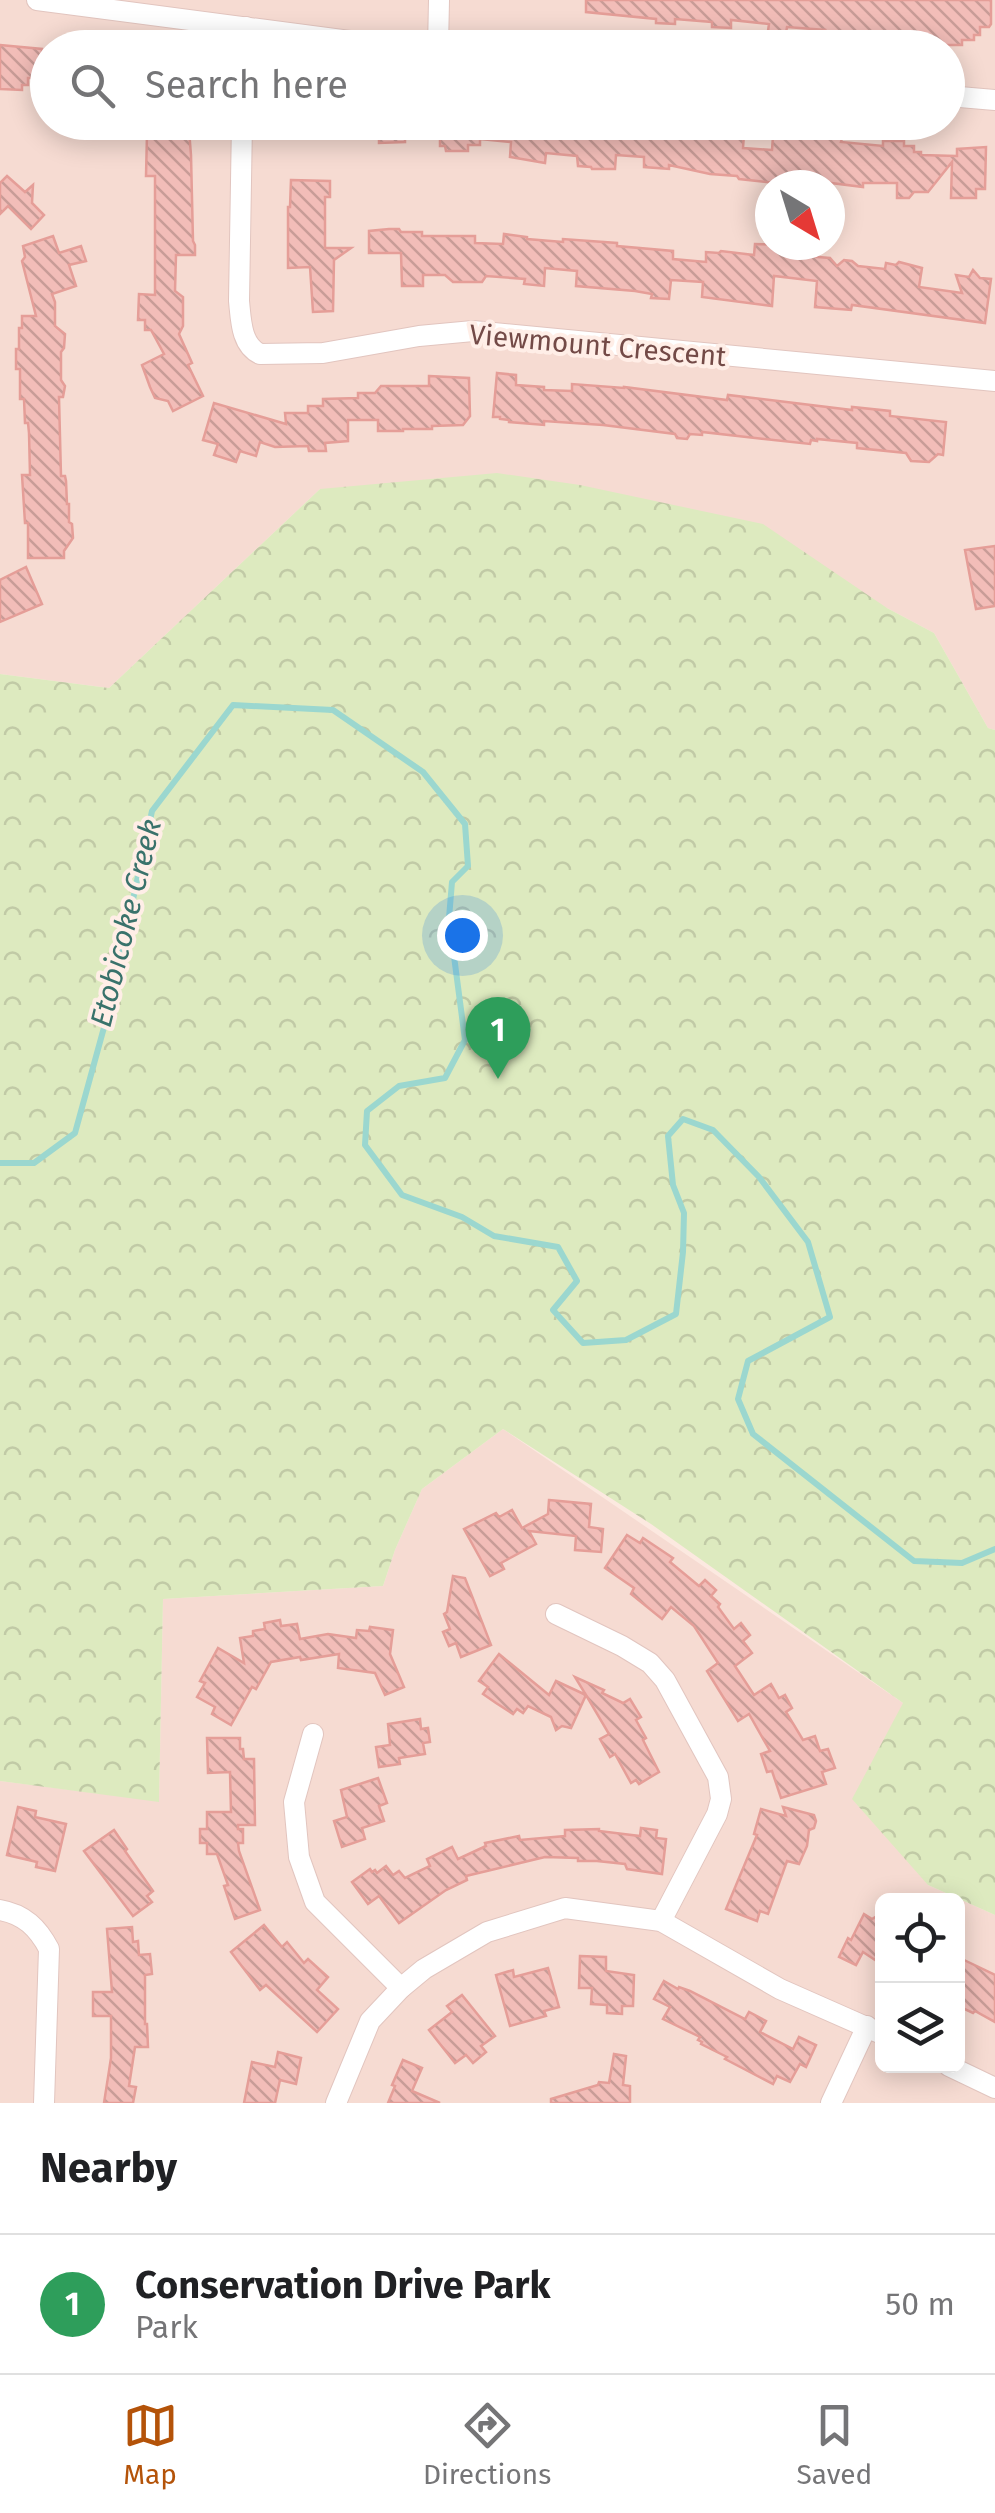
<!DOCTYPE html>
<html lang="en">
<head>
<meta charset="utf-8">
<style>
	:root { --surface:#fff; --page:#f6f6f6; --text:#202124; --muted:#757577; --line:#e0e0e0; --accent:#b45309 }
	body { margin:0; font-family:"Fira Sans",sans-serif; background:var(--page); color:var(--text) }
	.controls { position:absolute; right:30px; bottom:30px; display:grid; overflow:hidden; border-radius:15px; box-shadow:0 5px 25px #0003 }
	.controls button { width:90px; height:90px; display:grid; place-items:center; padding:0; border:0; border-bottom:2px solid var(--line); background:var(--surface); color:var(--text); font:50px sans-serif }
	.compass { position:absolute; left:755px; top:170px; width:90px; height:90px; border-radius:50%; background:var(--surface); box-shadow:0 5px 25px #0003; rotate:142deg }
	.you { position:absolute; left:462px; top:935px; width:35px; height:35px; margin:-25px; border:8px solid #fff; border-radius:50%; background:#1a73e8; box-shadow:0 0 0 15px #1a73e833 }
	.badge { display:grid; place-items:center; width:65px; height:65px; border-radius:50%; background:var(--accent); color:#fff; font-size:32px; font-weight:700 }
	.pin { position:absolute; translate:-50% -82px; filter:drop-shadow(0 2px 5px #0008) }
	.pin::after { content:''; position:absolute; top:52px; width:35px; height:30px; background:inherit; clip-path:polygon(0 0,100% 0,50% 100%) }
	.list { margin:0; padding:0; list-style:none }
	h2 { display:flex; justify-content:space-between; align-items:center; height:130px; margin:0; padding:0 40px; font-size:42px }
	h2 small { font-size:32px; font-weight:400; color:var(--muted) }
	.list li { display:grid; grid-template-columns:65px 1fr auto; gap:30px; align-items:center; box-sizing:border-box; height:140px; padding:0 40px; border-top:2px solid var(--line) }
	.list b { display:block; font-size:38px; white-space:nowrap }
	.list p { margin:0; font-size:32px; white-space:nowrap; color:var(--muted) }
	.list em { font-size:32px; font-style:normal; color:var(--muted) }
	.icon { flex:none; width:55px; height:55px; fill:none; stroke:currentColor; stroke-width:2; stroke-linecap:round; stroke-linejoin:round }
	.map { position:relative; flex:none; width:995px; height:2103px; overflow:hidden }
	.search { position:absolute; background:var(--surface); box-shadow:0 5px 25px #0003; left:30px; right:30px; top:30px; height:110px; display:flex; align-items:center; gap:25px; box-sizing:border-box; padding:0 35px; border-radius:55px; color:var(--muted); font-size:38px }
	.sheet { height:270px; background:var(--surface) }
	nav { display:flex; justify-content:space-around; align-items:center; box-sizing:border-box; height:140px; border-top:2px solid var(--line); background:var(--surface); font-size:28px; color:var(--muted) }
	nav a { display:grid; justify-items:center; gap:5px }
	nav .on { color:var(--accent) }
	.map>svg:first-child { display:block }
	.residential { fill:#f6dbd2; fill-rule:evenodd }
	.park { fill:url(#park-crowns) }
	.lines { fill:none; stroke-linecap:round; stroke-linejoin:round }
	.stream { stroke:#9bd7cf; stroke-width:6 }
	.building { fill:url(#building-back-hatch); stroke:#e59e98; stroke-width:2.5 }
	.minor-casing { stroke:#e2c5bf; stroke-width:22 }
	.minor { stroke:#fff; stroke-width:20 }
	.labels { text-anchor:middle; stroke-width:8; stroke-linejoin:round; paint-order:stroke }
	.street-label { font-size:28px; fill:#734a47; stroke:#ffeee7 }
	.water-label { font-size:30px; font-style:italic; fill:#39726b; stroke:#ffeee7 }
</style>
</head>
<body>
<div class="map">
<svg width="995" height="2103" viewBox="0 0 995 2103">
	<defs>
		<pattern id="park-crowns" width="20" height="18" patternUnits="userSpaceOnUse" patternTransform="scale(2.5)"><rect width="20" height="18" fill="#ddeabf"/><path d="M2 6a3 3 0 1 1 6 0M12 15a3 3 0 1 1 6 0" fill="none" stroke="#c1caa6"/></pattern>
		<pattern id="building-back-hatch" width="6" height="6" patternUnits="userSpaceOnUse" patternTransform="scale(2.5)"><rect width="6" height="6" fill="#f2bdb8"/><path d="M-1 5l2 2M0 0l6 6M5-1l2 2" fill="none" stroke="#c89c97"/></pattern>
	</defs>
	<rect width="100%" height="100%" fill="#fce9e0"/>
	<g class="residential">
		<path d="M0 0H995V730L988 728 934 633 887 608 320 489 109 688 0 674ZM48 48H948V122H48ZM770 185H830V245H770Z"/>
		<path d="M503 1429 903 1703 928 1885 995 1915V2103H0V1781L159 1801 163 1599 383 1586 395 1550 422 1489ZM882 1900H958V2066H882Z"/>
	</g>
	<polygon class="park" points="497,473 580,485 763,524 887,608 934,633 988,728 995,730 995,1915 928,1885 852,1799 903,1703 651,1524 503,1429 422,1489 395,1550 383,1586 163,1599 159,1802 0,1781 0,674 109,688 320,489"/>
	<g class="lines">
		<polyline class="stream" points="0,1163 34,1163 75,1133 111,1002 152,811 233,705 333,710 423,772 465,824 468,866 452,882 449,918 465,1040 445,1078 399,1086 367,1111 365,1145 402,1195 462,1217 494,1236 558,1247 577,1281 553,1310 583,1343 626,1340 676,1314 683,1252 684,1213 673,1185 668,1136 683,1119 713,1130 759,1177 808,1242 830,1317 748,1361 738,1399 753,1434 914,1561 962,1563 995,1549"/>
	</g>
	<g class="building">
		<polygon points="586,0 991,0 991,24 989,27 980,27 980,35 974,35 974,40 962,40 962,45 942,45 942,42 914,42 914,37 843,33 843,38 824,36 825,30 787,27 786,33 768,31 769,24 731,20 731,28 712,27 712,22 675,19 675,24 656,23 656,19 586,12"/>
		<polygon points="0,45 42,49 41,78 28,78 28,85 22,85 22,90 0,89"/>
		<polygon points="379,122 549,122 548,132 580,135 581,122 618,124 618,128 641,129 650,123 657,124 663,128 669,125 695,127 696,124 734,129 734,133 744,134 743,148 772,150 773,136 784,135 842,138 841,142 883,146 883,141 904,141 904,146 914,146 914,152 921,152 921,155 957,156 957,149 986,147 985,189 976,189 976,198 951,198 952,162 928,192 914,192 909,198 897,198 897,183 863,183 863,187 807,180 806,184 783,184 739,179 737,176 710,174 669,165 669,169 644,167 644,157 616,155 615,169 592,169 591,167 578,166 577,156 546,153 545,163 510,157 511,142 480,139 480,145 468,145 468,151 446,151 445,146 440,146 440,138 405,138 405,142 379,143"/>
		<polygon points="154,129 189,130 191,155 193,241 195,245 195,255 176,255 175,291 183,297 183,326 179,334 192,363 188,365 203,396 173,411 168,401 155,398 150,387 142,365 164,354 151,330 145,330 145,320 138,320 139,294 155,295 155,176 146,176 147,134 154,134"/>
		<polygon points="7,176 25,192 33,185 32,203 44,215 31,229 8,206 0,214 0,183"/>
		<polygon points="291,180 330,181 330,197 325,197 325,248 351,248 334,260 333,311 313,312 310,267 288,268 288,207 290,207"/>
		<polygon points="389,229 399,229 401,232 422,232 422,236 475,236 475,243 503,244 504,234 527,237 527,239 563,242 563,239 617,243 617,246 673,251 673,259 706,262 706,252 719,253 721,251 754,255 755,244 802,245 802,248 806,249 806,256 830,258 837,266 844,260 852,261 858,266 885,269 886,263 896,265 899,262 922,268 919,287 962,293 956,275 969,277 973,270 980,278 991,279 985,323 852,305 851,310 815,307 817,281 774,276 772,306 702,297 703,282 671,280 669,299 651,298 652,294 635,291 576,286 577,271 545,268 544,286 524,284 525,279 486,276 482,282 453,282 445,275 423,275 423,286 402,286 401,253 369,253 369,231"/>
		<polygon points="53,236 59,253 81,246 86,261 69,265 76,286 52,294 55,302 55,326 65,334 64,348 61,352 61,380 65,386 63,397 59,397 61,476 65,476 66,481 67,504 69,504 69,522 72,524 73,538 64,551 64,558 28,558 28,523 25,523 22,475 30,475 29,433 28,423 25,423 24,399 20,399 20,369 16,369 16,349 19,349 19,328 22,328 22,316 36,316 22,261 25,257 23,246"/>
		<polygon points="497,373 516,375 516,385 544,387 544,390 572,391 572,384 624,388 624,387 727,400 728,395 852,410 852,407 890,411 890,416 946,422 943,455 938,454 929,462 911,461 906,453 857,448 857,443 817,439 817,441 811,440 810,444 702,432 702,435 690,434 687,439 677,438 675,434 603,425 544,421 544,425 509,422 509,420 500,419 500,417 493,417"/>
		<polygon points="429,376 469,378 470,416 463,425 432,426 432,429 403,429 403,431 378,431 378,420 348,420 348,441 325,443 326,451 309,451 308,446 275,447 260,442 256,456 240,451 236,462 214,455 218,444 203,440 214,403 286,424 285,413 308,413 308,406 323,406 323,399 358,398 358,393 375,393 381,386 429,386"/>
		<polygon points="995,546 995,606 976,609 965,550"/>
		<polygon points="26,567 42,604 0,622 0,580"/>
		<polygon points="549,1500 591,1504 589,1527 603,1529 601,1552 575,1550 576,1536 529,1531 536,1544 501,1563 504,1569 490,1576 464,1529 496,1513 499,1517 512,1510 522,1528 548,1514"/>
		<polygon points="627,1535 640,1543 643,1538 673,1558 670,1562 699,1586 705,1580 716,1590 711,1596 720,1604 718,1607 734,1629 741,1623 750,1635 743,1641 752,1653 735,1666 754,1695 771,1684 779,1698 785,1695 792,1708 786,1712 803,1740 815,1736 820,1751 828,1749 835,1768 822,1772 826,1784 781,1798 772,1771 767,1772 761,1754 770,1751 749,1714 738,1721 707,1671 718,1663 694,1626 671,1607 662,1619 631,1594 634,1588 605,1568"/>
		<polygon points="453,1576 465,1578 491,1645 461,1657 456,1643 449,1646 443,1632 450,1629 444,1614 447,1612"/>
		<polygon points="280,1620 281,1626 297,1624 300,1639 328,1634 356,1638 357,1630 369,1631 370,1627 393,1630 390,1654 404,1687 385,1695 375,1673 338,1668 339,1654 301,1660 300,1657 271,1662 256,1689 252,1687 231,1725 212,1714 215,1707 197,1697 205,1683 200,1681 218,1648 244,1663 240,1638 253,1636 253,1631 265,1629 264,1623"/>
		<polygon points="499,1654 549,1695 556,1681 586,1695 575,1677 604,1690 602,1693 623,1703 630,1699 641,1717 636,1720 646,1738 643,1740 659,1772 639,1784 636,1780 631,1783 615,1754 610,1757 600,1739 609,1734 586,1695 571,1728 562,1726 556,1730 551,1717 528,1706 523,1713 517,1709 513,1714 496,1703 483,1694 488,1687 479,1681"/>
		<polygon points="420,1719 421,1729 428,1728 430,1742 423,1743 425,1754 399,1758 400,1764 379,1767 376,1747 390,1745 388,1724"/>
		<polygon points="207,1738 240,1738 240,1749 243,1749 244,1759 254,1759 255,1825 238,1825 238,1829 243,1829 243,1843 238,1843 239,1851 260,1910 235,1919 224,1886 228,1885 217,1854 207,1854 207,1843 200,1843 200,1829 207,1829 207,1812 231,1812 230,1772 208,1773"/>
		<polygon points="378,1778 387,1803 379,1806 384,1821 362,1828 365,1839 342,1847 334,1821 347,1817 341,1790"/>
		<polygon points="18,1807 36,1811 35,1817 66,1824 55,1871 36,1867 37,1862 7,1855"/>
		<polygon points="783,1807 814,1815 816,1821 814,1828 809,1830 807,1846 799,1864 787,1861 768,1914 760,1911 757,1921 726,1909 757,1835 754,1834 761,1809 786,1816"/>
		<polygon points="641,1828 657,1830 656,1838 666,1839 662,1874 627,1869 625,1864 597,1861 578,1861 578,1858 545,1857 466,1876 467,1880 446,1890 399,1923 379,1896 368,1904 352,1882 370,1869 372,1872 375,1870 377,1873 386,1866 393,1875 399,1871 405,1878 430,1866 427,1859 452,1847 458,1859 486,1846 485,1843 519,1836 520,1840 565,1836 565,1830 599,1829 599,1831 640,1836"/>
		<polygon points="114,1830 127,1849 125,1851 153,1891 147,1896 152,1902 133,1916 84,1851"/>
		<polygon points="882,1913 882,1945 875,1960 863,1952 856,1965 839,1957 848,1938 851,1940 864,1914 872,1919"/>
		<polygon points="264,1925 282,1947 287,1942 304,1963 308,1959 328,1977 317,1990 338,2009 317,2032 266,1985 260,1990 231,1952"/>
		<polygon points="132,1927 133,1942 138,1941 139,1955 150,1954 152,1974 145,1975 145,2024 147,2024 148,2047 135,2047 129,2086 136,2087 133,2103 104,2103 111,2058 111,2016 93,2016 93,1992 112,1992 107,1929"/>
		<polygon points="580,1956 606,1957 606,1971 634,1975 633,2006 622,2006 622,2014 607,2013 607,2005 591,2004 592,1988 579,1988"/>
		<polygon points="962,1959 995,1975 995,2022 975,2011 973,2013 958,2006 958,1969"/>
		<polygon points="548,1968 559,2007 544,2011 546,2016 510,2026 496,1975 513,1970 514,1977"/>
		<polygon points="664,1981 678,1989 679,1987 690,1991 745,2019 749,2012 766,2021 760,2032 793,2049 799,2037 816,2045 806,2067 800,2064 790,2082 777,2076 773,2084 725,2059 727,2057 701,2044 702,2042 698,2040 700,2037 663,2019 670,2007 654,1999"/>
		<polygon points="462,1995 495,2036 481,2046 486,2052 473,2063 466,2055 455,2063 429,2030 452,2012 447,2006"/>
		<polygon points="278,2052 301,2058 296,2084 280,2080 275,2103 244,2103 252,2062 275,2067"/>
		<polygon points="614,2054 626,2056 623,2085 630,2086 630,2103 551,2103 551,2099 598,2085 599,2082 609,2083"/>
		<polygon points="403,2060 422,2068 412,2091 440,2103 388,2103 395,2086 392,2085"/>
	</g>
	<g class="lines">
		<defs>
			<g id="minor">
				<polyline points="37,0 403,48"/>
				<polyline points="244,48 246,27"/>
				<polyline points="438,48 439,0"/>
				<polyline points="948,96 995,100"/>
				<path d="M242 122 239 301C241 320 241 345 260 354L323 353 419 336 473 331 995 381"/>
				<polyline points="556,1614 622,1646 650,1663 665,1680 718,1777 721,1799 717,1814 661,1921"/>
				<polyline points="313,1734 294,1802 299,1857 315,1902 401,1988"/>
				<path d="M0 1910C24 1914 38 1928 49 1949L44 2103"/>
				<polyline points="949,2066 995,2088"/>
				<polyline points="336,2103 370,2021 401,1988 424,1969 487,1932 565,1908 661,1921 780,1989 882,2034"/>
				<polyline points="831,2103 867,2026"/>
			</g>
		</defs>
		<use href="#minor" class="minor-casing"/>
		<use href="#minor" class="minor"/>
	</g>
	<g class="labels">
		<g class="street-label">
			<text transform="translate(598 345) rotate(5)" y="10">Viewmount Crescent</text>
		</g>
		<g class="water-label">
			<text transform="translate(126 923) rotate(-76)" y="10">Etobicoke Creek</text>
		</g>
	</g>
</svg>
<div class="controls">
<button><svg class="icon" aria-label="locate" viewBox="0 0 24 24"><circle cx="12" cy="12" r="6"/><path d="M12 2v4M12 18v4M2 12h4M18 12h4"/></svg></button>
<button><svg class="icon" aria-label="layers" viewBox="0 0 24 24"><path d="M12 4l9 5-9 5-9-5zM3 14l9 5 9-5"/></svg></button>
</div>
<svg class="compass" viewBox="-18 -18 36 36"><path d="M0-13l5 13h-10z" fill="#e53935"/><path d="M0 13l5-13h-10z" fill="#757577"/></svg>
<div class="you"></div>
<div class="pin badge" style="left:498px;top:1079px;background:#2e9e5b">1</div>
<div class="search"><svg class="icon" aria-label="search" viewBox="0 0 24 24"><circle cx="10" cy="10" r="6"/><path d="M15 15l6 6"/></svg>Search here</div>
</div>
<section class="sheet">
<h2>Nearby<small></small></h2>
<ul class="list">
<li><span class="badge" style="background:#2e9e5b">1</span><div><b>Conservation Drive Park</b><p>Park</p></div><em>50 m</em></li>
</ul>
</section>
<nav>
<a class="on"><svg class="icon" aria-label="map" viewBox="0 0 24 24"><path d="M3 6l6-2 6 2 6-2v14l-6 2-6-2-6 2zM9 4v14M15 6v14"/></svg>Map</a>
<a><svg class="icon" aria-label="directions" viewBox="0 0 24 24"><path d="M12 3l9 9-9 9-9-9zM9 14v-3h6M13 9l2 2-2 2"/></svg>Directions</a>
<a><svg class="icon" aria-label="saved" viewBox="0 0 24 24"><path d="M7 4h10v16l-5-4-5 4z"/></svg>Saved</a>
</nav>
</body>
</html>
